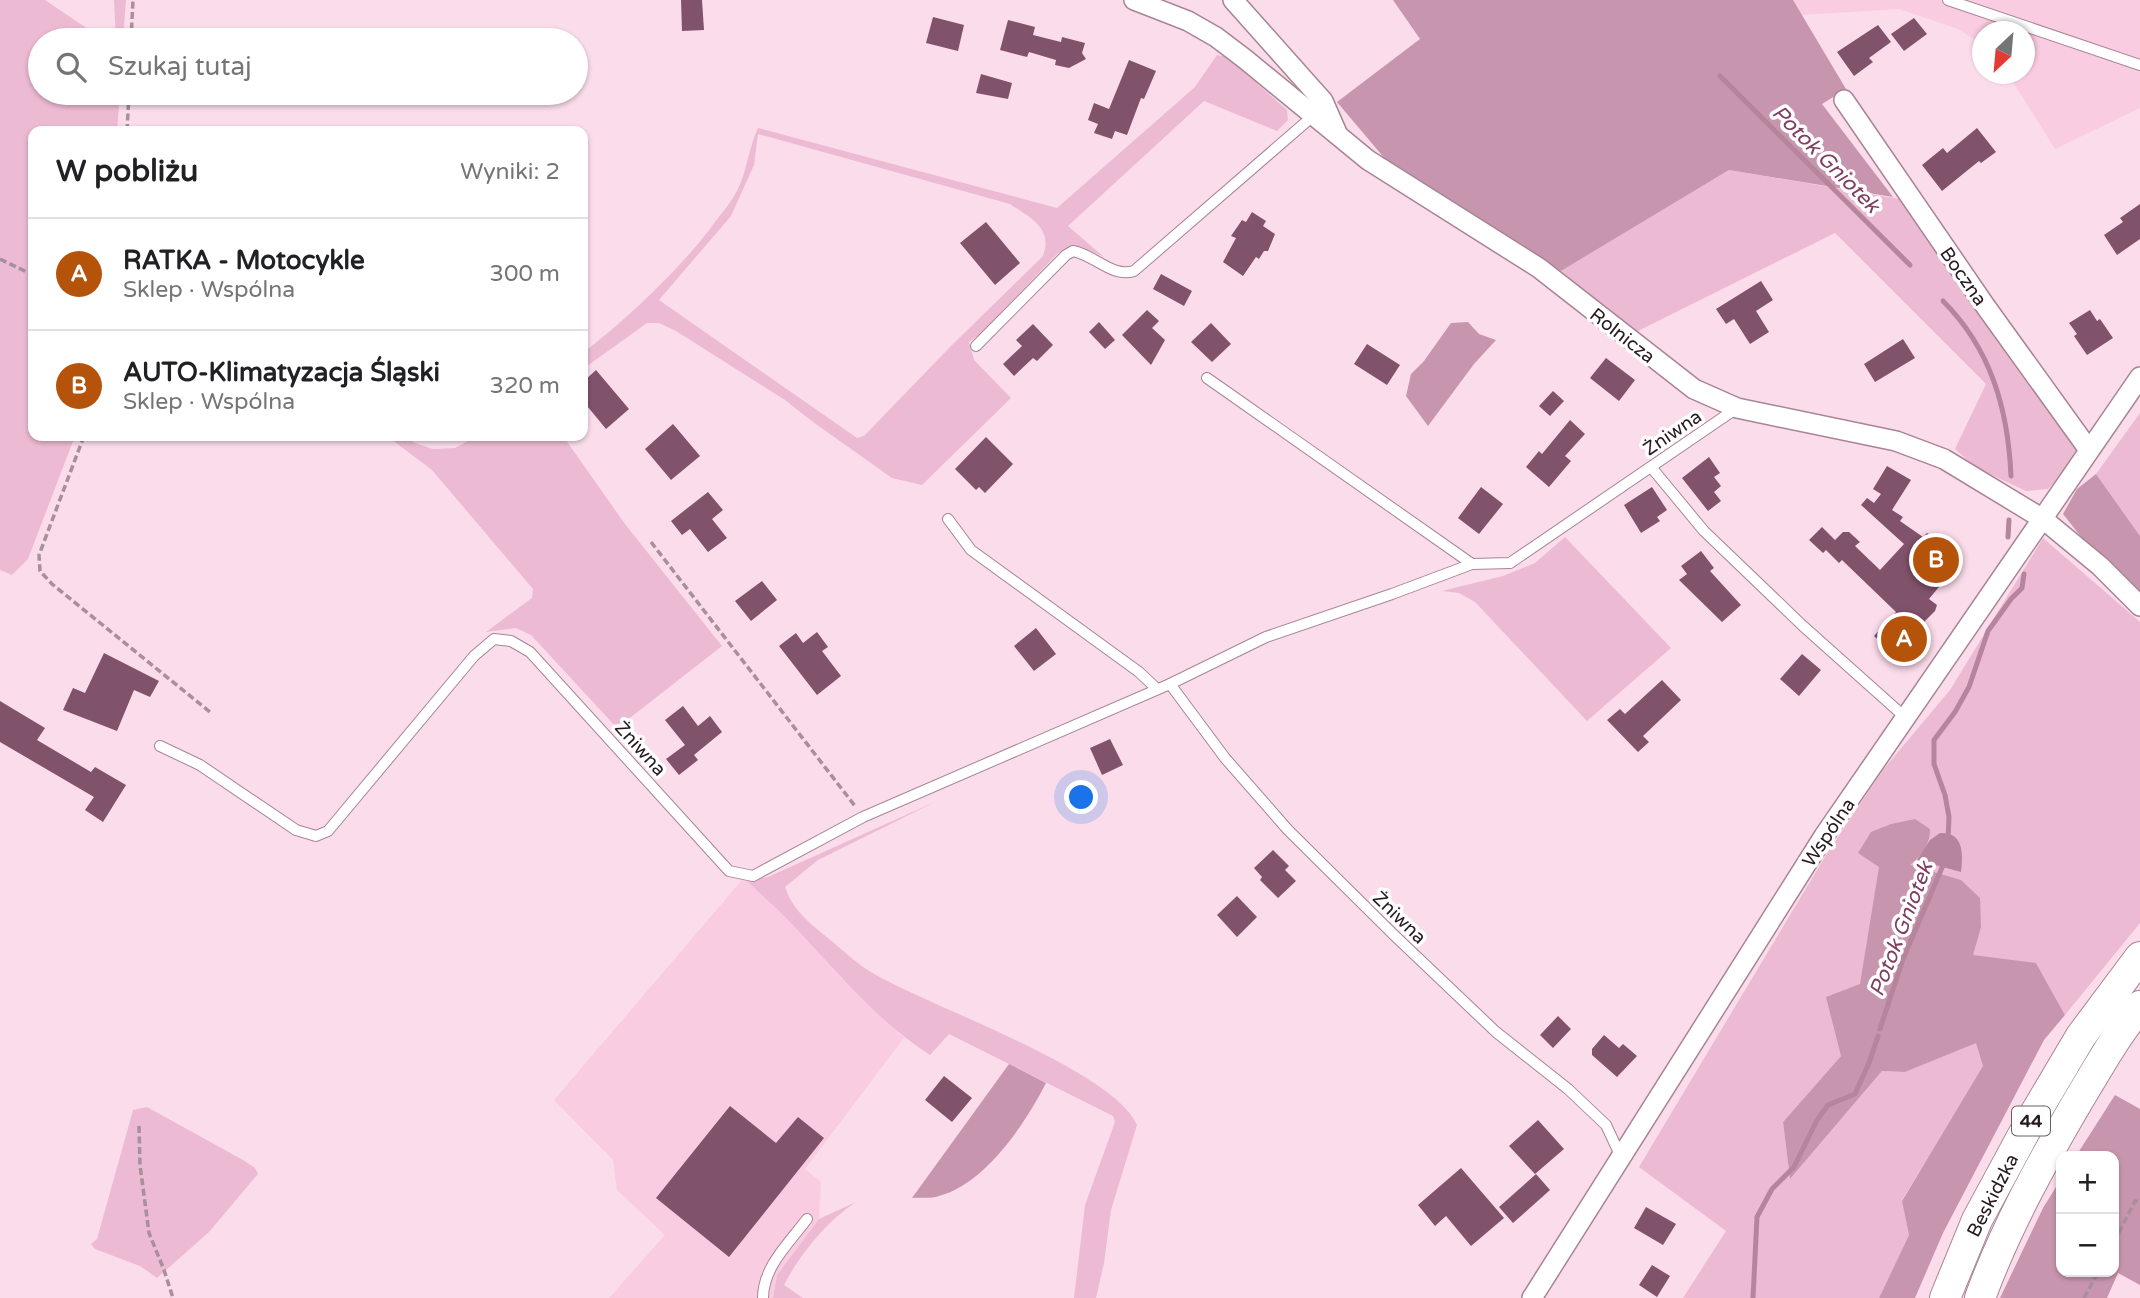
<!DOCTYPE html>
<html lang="pl">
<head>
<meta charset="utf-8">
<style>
	:root { --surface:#fff; --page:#f2f2f2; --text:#202124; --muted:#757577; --line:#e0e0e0; --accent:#b45309 }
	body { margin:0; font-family:"Varela Round",sans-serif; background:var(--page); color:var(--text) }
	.controls { position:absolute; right:21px; bottom:21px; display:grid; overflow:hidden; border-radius:14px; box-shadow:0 2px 5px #0004 }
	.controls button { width:63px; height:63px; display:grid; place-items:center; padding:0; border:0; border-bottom:2px solid var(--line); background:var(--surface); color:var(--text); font:35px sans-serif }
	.compass { position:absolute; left:1972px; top:21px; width:63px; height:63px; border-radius:50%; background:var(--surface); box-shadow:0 2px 5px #0004; rotate:206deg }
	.you { position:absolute; left:1082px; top:798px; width:24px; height:24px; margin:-18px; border:5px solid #fff; border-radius:50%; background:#1a73e8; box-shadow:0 0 0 10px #1a73e833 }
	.badge { display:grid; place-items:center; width:46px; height:46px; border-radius:50%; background:var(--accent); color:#fff; font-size:23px; font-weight:700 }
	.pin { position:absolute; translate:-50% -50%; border:4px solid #fff; box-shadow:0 2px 7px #0006 }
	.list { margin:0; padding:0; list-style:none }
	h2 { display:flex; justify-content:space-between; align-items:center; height:91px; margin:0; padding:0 28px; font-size:30px }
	h2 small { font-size:23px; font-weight:400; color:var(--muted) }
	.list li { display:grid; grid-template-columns:46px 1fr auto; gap:21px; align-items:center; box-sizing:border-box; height:112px; padding:0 28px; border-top:2px solid var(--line) }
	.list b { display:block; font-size:26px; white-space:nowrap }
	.list p { margin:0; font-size:23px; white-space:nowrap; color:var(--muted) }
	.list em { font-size:23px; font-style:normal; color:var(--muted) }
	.icon { flex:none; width:38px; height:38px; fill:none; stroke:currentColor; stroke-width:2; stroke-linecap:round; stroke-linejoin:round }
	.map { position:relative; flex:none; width:2140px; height:1298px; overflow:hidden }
	.search { position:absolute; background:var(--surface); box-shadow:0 2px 5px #0004; left:28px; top:28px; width:560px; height:77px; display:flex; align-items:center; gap:18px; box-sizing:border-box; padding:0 24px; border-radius:38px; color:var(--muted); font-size:26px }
	.panel { position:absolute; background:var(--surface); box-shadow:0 2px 5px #0004; left:28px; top:126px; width:560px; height:315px; border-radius:14px }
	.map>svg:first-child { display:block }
	.built { fill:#facce2 }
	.green { fill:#edbad3; fill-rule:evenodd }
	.forest { fill:#c895af }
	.water { fill:#b6849d }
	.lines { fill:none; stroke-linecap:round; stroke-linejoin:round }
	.stream { stroke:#b6849d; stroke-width:5 }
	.building { fill:#81536b }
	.service-casing { stroke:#a88496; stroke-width:12 }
	.minor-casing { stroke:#a88496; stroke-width:22 }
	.primary-casing { stroke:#a88496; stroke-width:32 }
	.path { stroke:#a78f9b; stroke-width:3.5; stroke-dasharray:7 3.5; stroke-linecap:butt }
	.service { stroke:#fff; stroke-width:10 }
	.minor { stroke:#fff; stroke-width:19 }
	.primary { stroke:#fff; stroke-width:30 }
	.labels { text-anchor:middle; stroke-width:7; stroke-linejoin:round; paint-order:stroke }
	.shield { fill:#fff; stroke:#685e63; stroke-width:2 }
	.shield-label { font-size:18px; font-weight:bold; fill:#271920 }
	.street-label { font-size:19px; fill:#271920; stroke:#fff }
	.water-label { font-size:21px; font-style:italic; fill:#7e3d61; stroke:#fff }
</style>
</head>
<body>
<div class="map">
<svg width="2140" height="1298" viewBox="0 0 2140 1298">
	<rect width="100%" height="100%" fill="#fbdceb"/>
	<g class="built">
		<polygon points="1393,0 2140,0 2140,108 2055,149 2008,74 2024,74 2024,32 1982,32 1982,44 1958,29 1899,9 1421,39"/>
		<polygon points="742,880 747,881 789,920 840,977 904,1038 805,1169 821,1182 819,1219 777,1275 773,1298 609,1298 665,1235 617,1190 613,1160 554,1100"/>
	</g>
	<g class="green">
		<polygon points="0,0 45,0 104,40 40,40 40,93 120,93 117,131 33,131 33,436 75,436 28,559 12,575 0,570"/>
		<polygon points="114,0 126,0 123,40 116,40"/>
		<path d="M1217 55 1227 57 1287 110 1288 120 1277 131 1204 101 1068 226 1104 257 1079 246 1058 253 980 334 969 342 974 360 1011 398 922 485 892 478 813 422 785 400 676 331 659 323H647L583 369V353C630 316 673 276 710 229 719 216 731 203 738 189 747 170 749 147 758 128L1057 208 1195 87ZM758 134 1010 204C1031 218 1053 228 1043 256L951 346 864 436 857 438 659 300 731 216 754 165Z"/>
		<polygon points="1729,170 1906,200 2080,454 2048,489 2026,491 1975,467 1955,449 1986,384 1835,233 1634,333 1561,271"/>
		<polygon points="2140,413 2140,536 2096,474"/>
		<polygon points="387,436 404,436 415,443 433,449 455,448 477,436 563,436 625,524 722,646 617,728 531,635 516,628 486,632 532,598 533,589 432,470"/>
		<polygon points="1565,537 1671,648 1587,721 1475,602 1459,593 1442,591 1503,576 1535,563"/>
		<polygon points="2043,538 2140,622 2140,923 2065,1015 2036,963 1841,1056 1783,1122 1790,1179 1882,1071 1905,1072 1976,1042 1984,1066 1902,1200 1909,1235 1879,1298 1683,1298 1726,1231 1639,1167 1826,855 1882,771 1950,690"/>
		<path d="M937 801 818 860 785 887C793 911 810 923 829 939 844 951 859 966 876 975 932 1007 1114 1071 1137 1125L1111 1210 1104 1263 1096 1298H1074L1085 1205 1115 1122 1113 1116 949 1034 930 1055C875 1020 834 968 790 922 777 908 761 895 747 881L768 877Z"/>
		<polygon points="147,1107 243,1160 255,1168 258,1174 209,1232 157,1278 140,1266 95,1249 91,1244 97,1239 133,1110"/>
		<path d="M856 1202C827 1221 800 1254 784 1285L803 1298H773L777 1275 819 1219Z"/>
	</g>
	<g class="forest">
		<polygon points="1393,0 1793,0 1846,89 1822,104 1893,197 1729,170 1561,271 1386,160 1337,102 1420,39"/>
		<polygon points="1468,322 1479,334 1496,340 1474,364 1428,426 1406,396 1411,374 1424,361 1451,323"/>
		<polygon points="2096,474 2140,536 2140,600 2082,538 2063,514 2077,489"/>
		<path d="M1915 819 1930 829C1930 845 1922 855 1910 865L1961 880 1980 898 1981 927 1973 955 2036 963 2065 1015 2044 1040 1943 1233 1915 1298H1879L1909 1235 1902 1201 1983 1066 1976 1043 1905 1072 1882 1071 1790 1179 1783 1122 1841 1056 1826 997 1860 984 1879 867 1858 853 1871 832 1891 824Z"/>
		<path d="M1009 1064 1046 1083C1025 1124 985 1184 939 1196 931 1199 920 1197 912 1198Z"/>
		<polygon points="2115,1095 2140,1109 2140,1285 2118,1273 2107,1298 2000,1298 2043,1208 2061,1179 2061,1272 2114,1272 2114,1156 2076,1156"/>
	</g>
	<path class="water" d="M1940 833C1964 832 1963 854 1961 872L1917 860 1930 840Z"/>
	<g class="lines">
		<g class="stream">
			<polyline points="1720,76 1910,265"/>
			<path d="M1943 301C1991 349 2008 409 2011 476"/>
			<polyline points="2008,537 2009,520"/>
			<polyline points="1948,839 1949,817 1945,795 1934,764 1934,740 1955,712 1969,687 1988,631 2011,599 2022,588 2024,574"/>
			<polyline points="1880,1029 1903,959 1944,863"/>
			<polyline points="1753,1298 1757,1217 1772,1189 1794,1167 1817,1120 1828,1105 1855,1094 1869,1063 1878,1036"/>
		</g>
	</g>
	<g class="building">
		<polygon points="681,0 702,0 704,30 682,31"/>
		<polygon points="933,17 964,25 958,51 926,43"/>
		<polygon points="1914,18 1927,34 1904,51 1891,34"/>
		<polygon points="1008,20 1035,27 1033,35 1061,42 1062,37 1085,43 1082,53 1086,59 1069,68 1055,65 1056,60 1029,52 1027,57 1000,50"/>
		<polygon points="1878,25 1891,42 1869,58 1873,62 1854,76 1837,52"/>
		<polygon points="1129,60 1156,71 1144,99 1141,98 1127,135 1115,131 1112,139 1094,133 1098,124 1088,120 1094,103 1109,109"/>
		<polygon points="981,74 1012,83 1008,99 976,93"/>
		<polygon points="1977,128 1996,152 1981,163 1979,161 1942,191 1922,165 1943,148 1947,153"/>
		<polygon points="2140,204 2140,239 2117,255 2104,235 2123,222 2120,218"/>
		<polygon points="1252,212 1266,221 1263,226 1275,234 1268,251 1264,251 1259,259 1256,257 1243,276 1223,262 1236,238 1231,236 1242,220 1246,222"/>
		<polygon points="986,222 1020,263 995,285 960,243"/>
		<polygon points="1161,274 1192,291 1184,306 1153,289"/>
		<polygon points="1761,281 1773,300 1756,311 1769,332 1750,344 1734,319 1726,324 1716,309"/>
		<polygon points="1147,310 1159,321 1152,328 1165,340 1151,365 1122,335"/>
		<polygon points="2090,310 2097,321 2100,319 2113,338 2087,355 2074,336 2077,334 2069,323"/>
		<polygon points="1099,322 1115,340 1105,349 1089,332"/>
		<polygon points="1211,323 1231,344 1212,362 1191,342"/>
		<polygon points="1033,324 1053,345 1037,361 1033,358 1014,376 1003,364 1022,346 1016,340"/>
		<polygon points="1903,339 1915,358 1875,382 1864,364"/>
		<polygon points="1367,344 1400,365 1387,385 1354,364"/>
		<polygon points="1606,358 1635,380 1619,401 1590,378"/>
		<polygon points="596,370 629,409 606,429 583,401 583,382"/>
		<polygon points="1553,391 1564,401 1550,416 1539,406"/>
		<polygon points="1570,420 1585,434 1565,456 1571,461 1549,487 1526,467 1539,451 1542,454"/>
		<polygon points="673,424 700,456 671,480 645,449"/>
		<polygon points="986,437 1013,464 985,493 979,487 976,490 955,469"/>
		<polygon points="1709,457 1720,473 1714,477 1721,486 1714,492 1721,501 1708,511 1682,478"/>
		<polygon points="1887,466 1911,480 1892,510 1903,517 1900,521 1923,537 1927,533 1961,560 1929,599 1937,605 1935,611 1916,630 1914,640 1900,660 1874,636 1896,612 1842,560 1839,563 1826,550 1823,553 1809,540 1822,527 1835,540 1843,532 1849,532 1860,542 1855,546 1880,570 1904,544 1861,505 1867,498 1874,503 1881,494 1873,489"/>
		<polygon points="1481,487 1503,504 1479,534 1458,518"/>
		<polygon points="1652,487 1667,510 1657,517 1660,521 1641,533 1624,505"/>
		<polygon points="708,492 723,510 712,519 727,538 708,552 690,529 682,535 671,521"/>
		<polygon points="1701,551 1714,568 1710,571 1741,605 1722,622 1679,580 1687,574 1681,566"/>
		<polygon points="762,581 777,600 751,621 735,601"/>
		<polygon points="1036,628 1056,654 1034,671 1014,646"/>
		<polygon points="817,632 828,647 822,651 841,676 817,695 779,646 796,633 803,643"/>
		<polygon points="104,653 159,681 150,697 134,690 117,731 63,710 73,688 85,693"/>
		<polygon points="1802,654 1821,670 1799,696 1780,679"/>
		<polygon points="1662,680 1681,700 1643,736 1649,742 1638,752 1607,720 1620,709 1625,714"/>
		<polygon points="0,701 45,728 37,740 91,772 95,767 126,785 103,822 85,810 94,797 0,742"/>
		<polygon points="683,706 698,726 710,716 722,732 694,755 698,760 679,775 666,759 685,745 665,720"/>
		<polygon points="1110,739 1123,765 1102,775 1090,748"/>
		<polygon points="1273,850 1289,866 1285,870 1296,881 1278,898 1260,880 1262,877 1254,868"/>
		<polygon points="1237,896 1257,917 1237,937 1217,915"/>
		<polygon points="1558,1016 1571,1029 1553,1048 1540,1035"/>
		<polygon points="1604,1035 1619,1048 1623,1044 1637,1056 1617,1077 1592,1055 1592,1049"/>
		<polygon points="944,1076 972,1098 952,1122 925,1100"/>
		<polygon points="730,1106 776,1143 798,1117 824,1138 729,1257 656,1198"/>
		<polygon points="1538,1120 1564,1149 1535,1174 1509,1146"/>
		<polygon points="1461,1168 1504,1218 1471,1246 1446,1216 1435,1226 1418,1205"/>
		<polygon points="1536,1174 1550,1190 1513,1223 1499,1207"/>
		<polygon points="1646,1207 1676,1224 1663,1245 1634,1228"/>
		<polygon points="1652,1265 1670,1276 1657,1297 1639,1285"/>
	</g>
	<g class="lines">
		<defs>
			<g id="service">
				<polyline points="1948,0 2140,65"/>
				<path d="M976 346 1066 255 1073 251C1095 255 1112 278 1134 271L1313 116"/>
				<polyline points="1207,378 1472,564"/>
				<polyline points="1651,467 1704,531 1803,626 1906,718"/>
				<polyline points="948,519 971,550 1139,672 1157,689"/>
				<polyline points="1170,684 1225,758 1288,830 1395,936 1496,1032 1568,1089 1606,1125 1621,1157"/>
				<polyline points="160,746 200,765 296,830 316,836 328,831 474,656 494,639 511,641 530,652 729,871 753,876 863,817 1170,684 1266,637 1392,594 1472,564 1510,563 1737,408"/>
				<path d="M763 1298C763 1267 789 1243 807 1219"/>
			</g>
			<g id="minor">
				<polyline points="1134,0 1188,21 1216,37 1245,59 1368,160 1539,268 1694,389 1737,408 1896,441 1944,459 2043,519 2100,566 2140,606"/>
				<polyline points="1233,0 1323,101 1337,133"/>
				<polyline points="1844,100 1986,307 2089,450"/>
				<polyline points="1532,1298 1824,836 2140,377"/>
			</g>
			<g id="primary">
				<polyline points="1945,1298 1977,1220 2030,1122 2081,1036 2140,957"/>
				<path d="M1980 1298C2005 1229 2041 1164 2078 1101 2098 1068 2116 1035 2140 1006"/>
			</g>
		</defs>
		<use href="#service" class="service-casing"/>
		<use href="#minor" class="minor-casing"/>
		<use href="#primary" class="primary-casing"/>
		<g class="path">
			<polyline points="131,40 133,0"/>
			<polyline points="127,131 129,93"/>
			<polyline points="0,259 33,275"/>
			<polyline points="84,436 39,555 40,571 52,584 210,712"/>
			<polyline points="651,542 855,806"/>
			<polyline points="139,1126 140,1165 149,1233 164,1270 173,1298"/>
			<polyline points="2114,1242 2135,1201 2140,1201"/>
			<polyline points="2084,1298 2098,1272"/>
		</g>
		<use href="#service" class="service"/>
		<use href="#minor" class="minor"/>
		<use href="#primary" class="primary"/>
	</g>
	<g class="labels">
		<rect class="shield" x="2012" y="1106.5" width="38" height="29" rx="5"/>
		<g class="shield-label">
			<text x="2031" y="1127">44</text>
		</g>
		<g class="street-label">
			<text transform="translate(1964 276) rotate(55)" y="7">Boczna</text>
			<text transform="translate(1623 335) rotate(38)" y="7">Rolnicza</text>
			<text transform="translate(1672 432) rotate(-34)" y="7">Żniwna</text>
			<text transform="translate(641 748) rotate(48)" y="7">Żniwna</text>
			<text transform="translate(1828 832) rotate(-56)" y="7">Wspólna</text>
			<text transform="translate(1400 917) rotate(44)" y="7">Żniwna</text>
			<text transform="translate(1992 1195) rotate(-63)" y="7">Beskidzka</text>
		</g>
		<g class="water-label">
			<text transform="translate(1826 159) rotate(45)" y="7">Potok Gniotek</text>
			<text transform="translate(1901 929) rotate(-69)" y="7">Potok Gniotek</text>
		</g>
	</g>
</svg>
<div class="controls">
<button>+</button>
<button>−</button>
</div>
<svg class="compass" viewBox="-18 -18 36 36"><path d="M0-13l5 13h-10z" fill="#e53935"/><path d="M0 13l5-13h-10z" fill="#757577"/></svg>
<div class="you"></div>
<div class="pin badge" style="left:1904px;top:639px">A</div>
<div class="pin badge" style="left:1936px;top:560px">B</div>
<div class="search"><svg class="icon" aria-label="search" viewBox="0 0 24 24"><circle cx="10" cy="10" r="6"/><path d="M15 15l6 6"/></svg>Szukaj tutaj</div>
<section class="panel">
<h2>W pobliżu<small>Wyniki: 2</small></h2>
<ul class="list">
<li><span class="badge">A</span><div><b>RATKA - Motocykle</b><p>Sklep · Wspólna</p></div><em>300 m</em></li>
<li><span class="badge">B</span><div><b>AUTO-Klimatyzacja Śląski</b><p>Sklep · Wspólna</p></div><em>320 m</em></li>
</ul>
</section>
</div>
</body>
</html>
